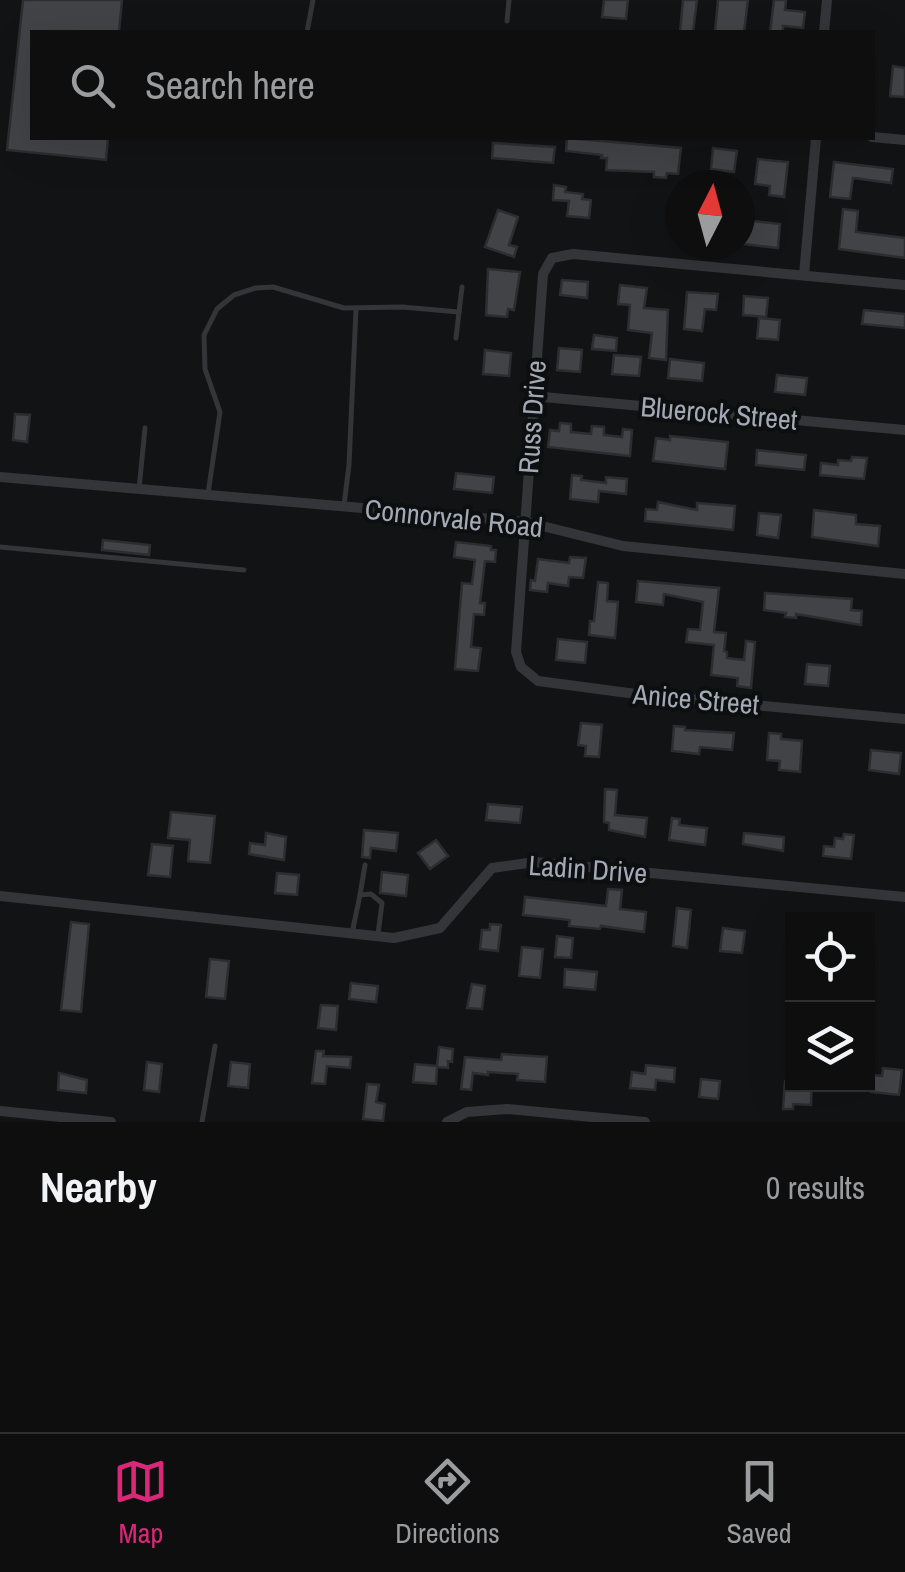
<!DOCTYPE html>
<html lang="en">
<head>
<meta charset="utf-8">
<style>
	:root { --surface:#0e0e0f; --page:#171718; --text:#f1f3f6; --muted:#9b9c9e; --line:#2e2e2f; --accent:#db2777 }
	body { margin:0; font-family:"Archivo Narrow",sans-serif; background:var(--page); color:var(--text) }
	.controls { position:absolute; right:30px; bottom:30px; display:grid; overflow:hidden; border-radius:0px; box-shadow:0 10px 40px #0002 }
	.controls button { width:90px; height:90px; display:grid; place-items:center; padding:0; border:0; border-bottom:2px solid var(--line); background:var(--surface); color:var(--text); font:50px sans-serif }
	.compass { position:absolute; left:665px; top:170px; width:90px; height:90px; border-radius:50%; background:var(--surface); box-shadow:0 10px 40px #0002; rotate:6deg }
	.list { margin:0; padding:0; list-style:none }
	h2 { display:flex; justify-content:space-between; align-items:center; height:130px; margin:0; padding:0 40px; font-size:42px }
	h2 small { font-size:32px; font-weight:400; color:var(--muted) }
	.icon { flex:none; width:55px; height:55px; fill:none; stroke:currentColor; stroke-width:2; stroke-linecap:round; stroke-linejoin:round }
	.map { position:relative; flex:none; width:905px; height:1122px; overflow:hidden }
	.search { position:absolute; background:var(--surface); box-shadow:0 10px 40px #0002; left:30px; right:30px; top:30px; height:110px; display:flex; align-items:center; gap:25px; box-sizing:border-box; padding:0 35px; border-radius:0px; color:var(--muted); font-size:38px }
	.sheet { height:310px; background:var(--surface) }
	nav { display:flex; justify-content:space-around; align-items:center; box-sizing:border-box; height:140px; border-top:2px solid var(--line); background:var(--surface); font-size:28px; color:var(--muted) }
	nav a { display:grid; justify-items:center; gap:5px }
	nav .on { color:var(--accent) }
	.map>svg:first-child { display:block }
	.building { fill:#414347; stroke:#2c2d30; stroke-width:2.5 }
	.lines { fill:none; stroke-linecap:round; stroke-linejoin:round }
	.lane { stroke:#333539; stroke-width:5 }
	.street { stroke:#333539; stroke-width:10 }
	.labels { text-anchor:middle; stroke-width:8; stroke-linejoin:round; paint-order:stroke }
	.street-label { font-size:28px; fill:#a3aab5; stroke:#0d0e0f }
</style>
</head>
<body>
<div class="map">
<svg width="905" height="1122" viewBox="0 0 905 1122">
	<rect width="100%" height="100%" fill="#121314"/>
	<g class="building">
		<polygon points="23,0 122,0 119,32 32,32 32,138 108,138 106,160 7,150"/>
		<polygon points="604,0 628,0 626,19 602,17"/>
		<polygon points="683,0 697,0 693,32 680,32"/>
		<polygon points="718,0 748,0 744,32 715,32"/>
		<polygon points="774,0 786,0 785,10 805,12 803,28 783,26 783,32 770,32"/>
		<polygon points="893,66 905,68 905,97 890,96"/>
		<polygon points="567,138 681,148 678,174 667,173 666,178 654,177 654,172 606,170 607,158 601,158 602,155 566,151"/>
		<polygon points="493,143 555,147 553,163 492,158"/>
		<polygon points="713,148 737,151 734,172 711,169"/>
		<polygon points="758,159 788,162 784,197 769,195 770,186 755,184"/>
		<polygon points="834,162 893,169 891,183 853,178 850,199 830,197"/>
		<polygon points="554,185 566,187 565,192 583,194 582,199 591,200 589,218 567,216 569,201 553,200"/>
		<polygon points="843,209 858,211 856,232 905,238 905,258 839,249"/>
		<polygon points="498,210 518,217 509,245 517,247 514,257 485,247"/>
		<polygon points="745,220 780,224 778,248 743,244"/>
		<polygon points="488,269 520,272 514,310 508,309 507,317 486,315"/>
		<polygon points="562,280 588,282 587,298 560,295"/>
		<polygon points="620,285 647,288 644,308 668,310 666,360 649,358 652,333 628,330 630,305 618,304"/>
		<polygon points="687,292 718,294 716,310 705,309 702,331 684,329"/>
		<polygon points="744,296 768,298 766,317 743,315"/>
		<polygon points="864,310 905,314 905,328 862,324"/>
		<polygon points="759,318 780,320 778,340 757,338"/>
		<polygon points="594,335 617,338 616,351 592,349"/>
		<polygon points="559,348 582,350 580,372 557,370"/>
		<polygon points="485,350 511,353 509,376 483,374"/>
		<polygon points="614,355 641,357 639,376 612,374"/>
		<polygon points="670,359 704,363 702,381 668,378"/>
		<polygon points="777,375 807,378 805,395 775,392"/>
		<polygon points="15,414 30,415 27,442 13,440"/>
		<polygon points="560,423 571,424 571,432 591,434 592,426 604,427 604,435 622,437 623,429 632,430 630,456 548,447 550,430 559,431"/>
		<polygon points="670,436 728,442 725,469 653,461 656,438 670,440"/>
		<polygon points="757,450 806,455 804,470 756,465"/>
		<polygon points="852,457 867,458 864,479 820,475 821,463 838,465 838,460 851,461"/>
		<polygon points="456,473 494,477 492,493 454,489"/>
		<polygon points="572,475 582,476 581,480 606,483 606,477 627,479 626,494 599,491 598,502 570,499"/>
		<polygon points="658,502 697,510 697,503 735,506 733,530 645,521 646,509 657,510"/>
		<polygon points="814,510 856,515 856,524 880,526 878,546 812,537"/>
		<polygon points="759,513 781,515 778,538 757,535"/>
		<polygon points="103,540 150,545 149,555 102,550"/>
		<polygon points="456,542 491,546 491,550 496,550 495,562 485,561 480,603 485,603 484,615 474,614 471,647 481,648 478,671 455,669 462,583 472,584 475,560 454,557"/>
		<polygon points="570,557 586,558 583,578 569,577 568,586 548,583 547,592 530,590 531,580 535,581 538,559 569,563"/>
		<polygon points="638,581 719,588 714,632 726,633 724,651 727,652 727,658 744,660 746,641 755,642 751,688 737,686 738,678 711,675 714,645 686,642 688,629 700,630 703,602 664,594 663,605 636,602"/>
		<polygon points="598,582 608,583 607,601 618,602 615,638 589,635 590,621 594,621"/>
		<polygon points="765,593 852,599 851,610 862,611 861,625 796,614 796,618 785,617 786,613 764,610"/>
		<polygon points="558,639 587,642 585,663 556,660"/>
		<polygon points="807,664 830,666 828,686 805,684"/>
		<polygon points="581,723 602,725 599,757 585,756 586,746 578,745"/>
		<polygon points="674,726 685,727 685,730 734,733 732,750 700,747 699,754 672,751"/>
		<polygon points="769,733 781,734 781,739 802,741 800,772 779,770 780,761 767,760"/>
		<polygon points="871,750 901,753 899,774 869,770"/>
		<polygon points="605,789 617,790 615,815 647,818 645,837 609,830 609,823 604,822"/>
		<polygon points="488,804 522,807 520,823 486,820"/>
		<polygon points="171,812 215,816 210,863 188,861 190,840 168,838"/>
		<polygon points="672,818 680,819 679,825 707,828 705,845 669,840"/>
		<polygon points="364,830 398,833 396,851 371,848 370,858 362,857"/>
		<polygon points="266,833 286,837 284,860 249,854 250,843 265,845"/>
		<polygon points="744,833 784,837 783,851 743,844"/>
		<polygon points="844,834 854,835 851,859 823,856 824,846 834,847 835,838 843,839"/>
		<polygon points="436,840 448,856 430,869 418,853"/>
		<polygon points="152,844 173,846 170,877 148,875"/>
		<polygon points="382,872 408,875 406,896 380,893"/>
		<polygon points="277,873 299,875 297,895 275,893"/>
		<polygon points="608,889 622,890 620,909 646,912 644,932 601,926 600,929 569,926 570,920 523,915 525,897 606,906"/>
		<polygon points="677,908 691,910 687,948 673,946"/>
		<polygon points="71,922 89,924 81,1012 61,1010"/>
		<polygon points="490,924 501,925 498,951 480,949 482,930 490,930"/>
		<polygon points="723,928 745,931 742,953 720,951"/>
		<polygon points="557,936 573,938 571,958 555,957"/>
		<polygon points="522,947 543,949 540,978 519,976"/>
		<polygon points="210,959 229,961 225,999 206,997"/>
		<polygon points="565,969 597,972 595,990 564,987"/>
		<polygon points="351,983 378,986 376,1002 349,999"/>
		<polygon points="472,984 485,986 482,1009 467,1008"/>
		<polygon points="321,1005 338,1006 336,1030 318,1028"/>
		<polygon points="439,1047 453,1049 452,1062 448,1061 448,1068 437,1067 436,1084 413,1082 415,1064 437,1066"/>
		<polygon points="316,1051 324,1051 323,1056 351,1057 350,1068 327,1066 325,1084 312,1083"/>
		<polygon points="502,1054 547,1057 545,1082 517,1080 518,1074 488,1072 488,1075 473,1073 471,1090 461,1089 465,1057 501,1060"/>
		<polygon points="147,1062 162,1064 159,1092 144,1090"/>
		<polygon points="231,1062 250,1064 248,1088 228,1086"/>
		<polygon points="646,1065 675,1068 674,1082 656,1080 655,1090 630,1088 632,1072 645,1074"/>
		<polygon points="883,1068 902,1070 899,1095 871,1092 873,1075 882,1076"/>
		<polygon points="59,1073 87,1080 86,1093 58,1090"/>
		<polygon points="701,1079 720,1081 718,1099 699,1097"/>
		<polygon points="785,1081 792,1081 792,1084 812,1084 811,1105 793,1104 793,1109 783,1109"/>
		<polygon points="367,1084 379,1085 376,1102 385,1104 383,1121 363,1119"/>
	</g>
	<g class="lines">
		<g class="lane">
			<polyline points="507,21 509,0"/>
			<polyline points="307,32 313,0"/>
			<polyline points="456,338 459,312"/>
			<polyline points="139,489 145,428"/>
			<polyline points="208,494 220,412 205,369 204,335 217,309 234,295 256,288 273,287 344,308 402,307 459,312 462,287"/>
			<polyline points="344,505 349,465 356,309"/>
			<polyline points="0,547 244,570"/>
			<polyline points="360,895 365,865"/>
			<polyline points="352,933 360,895 371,894 382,903 378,934"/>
			<polyline points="202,1122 215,1046"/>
		</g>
		<g class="street">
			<polyline points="824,32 827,0"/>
			<polyline points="872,137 905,140"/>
			<polyline points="804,275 816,138"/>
			<polyline points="905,285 573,254 552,258 543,274 516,652 521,667 538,681 636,694 905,719"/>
			<polyline points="532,396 905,430"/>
			<polyline points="0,477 526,522 623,546 905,574"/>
			<polyline points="0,896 394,938 440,928 492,868 535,862 905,897"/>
			<polyline points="0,1111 111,1122"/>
			<polyline points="447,1122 467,1112 507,1109 645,1122"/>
		</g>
	</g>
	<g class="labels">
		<g class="street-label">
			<text transform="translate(719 413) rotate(5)" y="10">Bluerock Street</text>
			<text transform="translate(532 417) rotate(-86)" y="10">Russ Drive</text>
			<text transform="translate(454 518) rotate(6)" y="10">Connorvale Road</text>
			<text transform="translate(696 699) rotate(5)" y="10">Anice Street</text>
			<text transform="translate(588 869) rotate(4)" y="10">Ladin Drive</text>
		</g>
	</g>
</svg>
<div class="controls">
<button><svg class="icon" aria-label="locate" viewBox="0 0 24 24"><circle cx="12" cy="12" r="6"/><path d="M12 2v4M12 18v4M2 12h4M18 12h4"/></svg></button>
<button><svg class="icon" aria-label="layers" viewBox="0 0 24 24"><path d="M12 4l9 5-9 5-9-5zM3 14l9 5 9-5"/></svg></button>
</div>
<svg class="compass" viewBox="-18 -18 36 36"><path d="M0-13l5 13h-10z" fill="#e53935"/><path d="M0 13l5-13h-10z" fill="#9b9c9e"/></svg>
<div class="search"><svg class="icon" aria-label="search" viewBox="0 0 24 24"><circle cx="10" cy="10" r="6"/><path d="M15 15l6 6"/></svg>Search here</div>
</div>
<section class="sheet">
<h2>Nearby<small>0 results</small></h2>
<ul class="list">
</ul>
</section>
<nav>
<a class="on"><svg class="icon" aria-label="map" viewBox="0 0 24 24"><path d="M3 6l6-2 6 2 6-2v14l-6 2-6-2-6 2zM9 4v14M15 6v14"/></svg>Map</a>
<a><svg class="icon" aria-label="directions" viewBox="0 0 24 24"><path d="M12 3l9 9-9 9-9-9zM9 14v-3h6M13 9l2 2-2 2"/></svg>Directions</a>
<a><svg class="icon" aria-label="saved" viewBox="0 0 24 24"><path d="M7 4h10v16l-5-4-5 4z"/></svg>Saved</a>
</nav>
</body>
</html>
